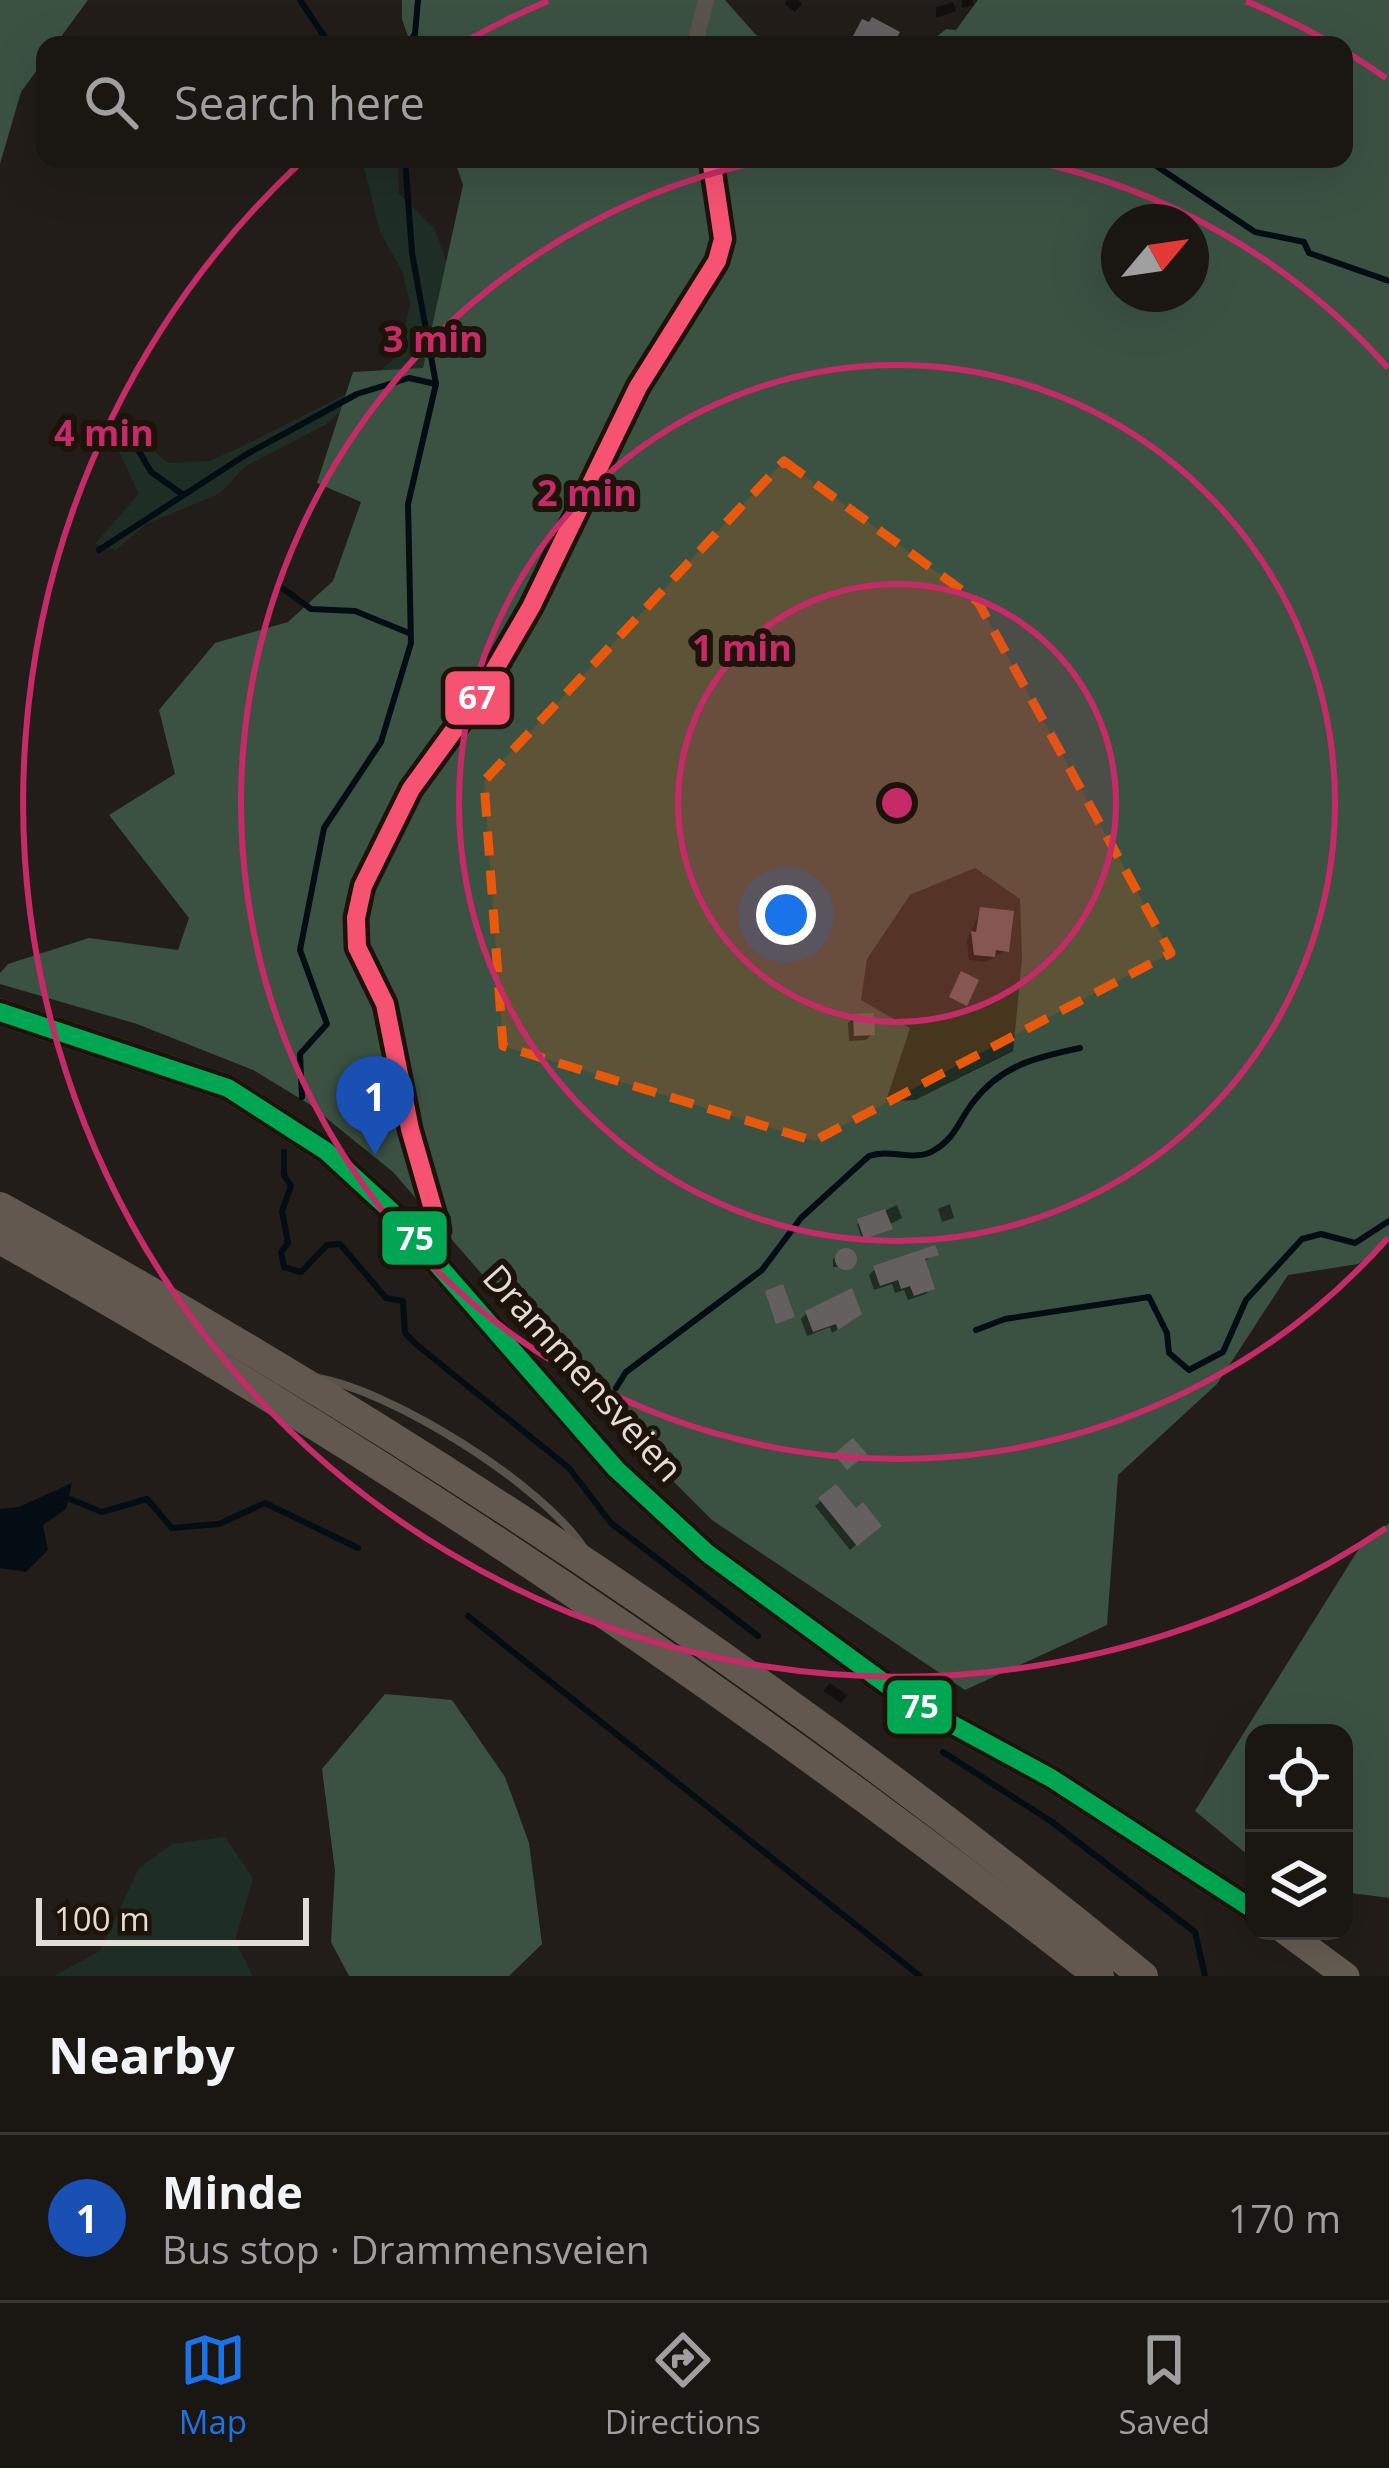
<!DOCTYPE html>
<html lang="en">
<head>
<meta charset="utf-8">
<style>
	:root { --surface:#1a1612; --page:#272320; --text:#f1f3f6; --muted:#9f9f9f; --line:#383532; --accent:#1a73e8 }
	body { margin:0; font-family:"Open Sans",sans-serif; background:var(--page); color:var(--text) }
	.controls { position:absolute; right:36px; bottom:36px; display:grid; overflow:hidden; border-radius:24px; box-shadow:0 12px 48px #0002 }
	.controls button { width:108px; height:108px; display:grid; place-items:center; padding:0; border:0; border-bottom:3px solid var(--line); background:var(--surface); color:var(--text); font:60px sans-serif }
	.compass { position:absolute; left:1101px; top:204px; width:108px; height:108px; border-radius:50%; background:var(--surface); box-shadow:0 12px 48px #0002; rotate:61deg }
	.scale { position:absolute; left:36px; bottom:30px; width:273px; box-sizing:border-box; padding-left:12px; border:6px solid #e4dcd7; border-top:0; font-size:33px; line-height:42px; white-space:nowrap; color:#e4dcd7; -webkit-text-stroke:9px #1d130b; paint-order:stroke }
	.you { position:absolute; left:786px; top:915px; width:42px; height:42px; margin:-30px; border:9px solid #fff; border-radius:50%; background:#1a73e8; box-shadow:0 0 0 18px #1a73e833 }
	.badge { display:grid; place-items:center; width:78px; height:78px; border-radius:50%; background:var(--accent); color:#fff; font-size:39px; font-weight:700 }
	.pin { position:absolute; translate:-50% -99px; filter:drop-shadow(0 3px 6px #0008) }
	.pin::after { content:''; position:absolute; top:63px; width:42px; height:36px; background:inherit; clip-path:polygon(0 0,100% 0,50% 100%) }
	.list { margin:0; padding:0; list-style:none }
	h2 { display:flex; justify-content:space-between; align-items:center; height:156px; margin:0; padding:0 48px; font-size:51px }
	h2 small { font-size:39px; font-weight:400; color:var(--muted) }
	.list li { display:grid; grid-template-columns:78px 1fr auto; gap:36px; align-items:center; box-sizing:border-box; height:168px; padding:0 48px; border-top:3px solid var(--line) }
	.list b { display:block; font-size:45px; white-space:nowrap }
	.list p { margin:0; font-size:39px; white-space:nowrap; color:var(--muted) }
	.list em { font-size:39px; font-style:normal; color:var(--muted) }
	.icon { flex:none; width:66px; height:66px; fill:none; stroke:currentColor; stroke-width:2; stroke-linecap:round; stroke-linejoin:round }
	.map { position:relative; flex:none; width:1389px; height:1976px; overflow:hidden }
	.search { position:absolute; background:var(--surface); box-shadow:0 12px 48px #0002; left:36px; right:36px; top:36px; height:132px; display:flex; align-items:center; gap:30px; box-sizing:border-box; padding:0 42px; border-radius:24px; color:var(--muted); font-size:45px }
	.sheet { height:324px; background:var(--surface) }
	nav { display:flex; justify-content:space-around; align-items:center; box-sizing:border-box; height:168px; border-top:3px solid var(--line); background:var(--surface); font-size:33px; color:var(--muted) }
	nav a { display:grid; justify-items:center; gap:6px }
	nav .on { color:var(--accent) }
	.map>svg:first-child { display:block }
	.green { fill:#1f2e24 }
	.forest { fill:#3b5243; fill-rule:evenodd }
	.water { fill:#030d13 }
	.shadow { fill:#0007 }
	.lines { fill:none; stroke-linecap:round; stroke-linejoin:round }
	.stream { stroke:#030d13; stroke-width:6 }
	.building { fill:#656060 }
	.lane { stroke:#59534b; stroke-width:8 }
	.street { stroke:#59534b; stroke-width:16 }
	.primary { stroke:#655c52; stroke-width:27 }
	.highway { stroke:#62584f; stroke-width:30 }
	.bus-1-casing { stroke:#1d130b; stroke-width:27 }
	.bus-2-casing { stroke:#1d130b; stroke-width:27 }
	.bus-1 { stroke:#00a651; stroke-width:18 }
	.bus-2 { stroke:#f65372; stroke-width:18 }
	.marked { fill:#e8590c; fill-opacity:0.2; stroke:#e8590c; stroke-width:9; stroke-dasharray:24 15; stroke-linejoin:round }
	.ring { fill:none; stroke:#c52c67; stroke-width:6 }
	.labels { text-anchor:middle; stroke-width:12; stroke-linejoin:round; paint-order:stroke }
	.street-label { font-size:36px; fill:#e4dcd7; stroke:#1d130b }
	.centre { fill:#c52c67; stroke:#1d130b; stroke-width:6 }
	.ring-label { font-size:36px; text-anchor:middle; font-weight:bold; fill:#c52c67; stroke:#1d130b; stroke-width:12; stroke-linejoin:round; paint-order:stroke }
	.line-badge { stroke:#1d130b; stroke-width:4.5 }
	.badge-label { font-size:33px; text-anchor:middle; font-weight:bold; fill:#fff }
</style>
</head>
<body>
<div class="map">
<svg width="1389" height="1976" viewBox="0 0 1389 1976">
	<rect width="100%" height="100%" fill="#221d18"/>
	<g class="green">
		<polygon points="362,159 398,159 399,194 435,229 449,270 371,566 352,401 327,424 246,466 219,494 146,524 116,550 95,544 139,494 109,430 128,413 143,441 168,463 209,461 247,444 364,385 399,354 410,304 403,273 380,232"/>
		<polygon points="975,868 1020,899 1022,958 1013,1050 915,1100 885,1101 861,999 867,959 910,895"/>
		<polygon points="225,1837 253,1878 235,1941 253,1976 54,1976 100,1951 139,1868 172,1844"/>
	</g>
	<g class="forest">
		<polygon points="0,0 88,0 55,45 45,45 45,59 21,92 0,164"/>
		<polygon points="402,0 725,0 756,35 785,45 411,45 402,19"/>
		<path d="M978 0H1389V1240L1358 1264 1288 1275 1217 1384 1118 1475 1107 1625 965 1690 712 1520 588 1396 393 1172 309 1104 253 1070 137 1024 0 984V973L8 964 89 938 178 950 189 918 109 815 175 774 159 710 215 643 288 622 333 581 361 502 317 483 353 372 423 368 463 185 454 159H1344V45H927L946 29 956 30ZM1119 222H1191V294H1119ZM975 868 1020 899 1022 958 1013 1051 915 1100 886 1101 910 1028 861 1000 867 959 910 895Z"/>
		<polygon points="1389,1523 1389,1898 1344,1892 1344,1733 1254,1733 1254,1860 1195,1811 1360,1547"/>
		<polygon points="385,1694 452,1700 505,1777 529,1843 542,1944 509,1976 349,1976 331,1942 335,1871 322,1769"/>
	</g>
	<polygon class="water" points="72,1483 66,1509 43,1525 48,1550 26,1572 0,1568 0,1509 19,1507"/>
	<g class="shadow">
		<polygon points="787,0 798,0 802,4 795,12 785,4"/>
		<polygon points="962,0 973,0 973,5 962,8"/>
		<polygon points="953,2 956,11 936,18 936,7"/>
		<polygon points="863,22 889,45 849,43"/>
		<polygon points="981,910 1006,950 986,962 969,960 967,940"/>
		<polygon points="854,1017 872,1034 866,1040 849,1041 848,1023"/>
		<polygon points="950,1204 954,1218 942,1222 938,1209"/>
		<polygon points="897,1205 902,1218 862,1239 857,1224"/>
		<polygon points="851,1251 854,1266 833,1267 833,1259"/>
		<polygon points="935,1254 923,1262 931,1288 926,1294 908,1300 904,1290 895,1293 892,1284 874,1290 869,1275 875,1269"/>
		<polygon points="807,1313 852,1320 832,1333 830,1327 807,1336 801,1319"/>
		<polygon points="836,1488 872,1531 850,1550 815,1506"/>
		<polygon points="830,1683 847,1695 841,1703 823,1691"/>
	</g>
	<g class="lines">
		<g class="stream">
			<polyline points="300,0 330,45"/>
			<polyline points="407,45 415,34 418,0"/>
			<polyline points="1146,159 1255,232 1304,242 1309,253 1389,281"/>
			<polyline points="121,420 151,472 182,494"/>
			<polyline points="99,550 247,454 357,394 409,378 436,384"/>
			<polyline points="281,587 311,609 355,611 409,633"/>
			<polyline points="302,1097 300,1054 327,1024 300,950 324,828 381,742 411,643 408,504 436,384 412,253 405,159"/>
			<polyline points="284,1152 284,1175 291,1186 282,1211 288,1243 281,1252 284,1267 301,1272 327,1245 340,1244 386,1298 403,1301 405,1333 417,1345 569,1468 611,1523 758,1636"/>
			<polyline points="976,1330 1005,1319 1149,1297 1167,1333 1169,1353 1189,1370 1223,1352 1246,1300 1302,1239 1321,1234 1355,1243 1389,1221"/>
			<path d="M616 1388 626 1372 762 1270 801 1218 869 1156C890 1148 914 1162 933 1151 957 1137 958 1121 974 1101 1002 1065 1037 1057 1080 1048"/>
			<polyline points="67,1498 102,1512 147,1499 172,1528 219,1524 265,1503 358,1548"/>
			<polyline points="468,1616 920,1976"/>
			<polyline points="943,1752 1052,1822 1195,1932 1205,1976"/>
		</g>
	</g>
	<g class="building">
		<polygon points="872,17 900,32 893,45 869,45 853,36 862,19 869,22"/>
		<polygon points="980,907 1014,911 1009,952 996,950 995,957 974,955 971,931 976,932"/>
		<polygon points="961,971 979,980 967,1006 949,997"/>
		<polygon points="874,1013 875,1035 854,1036 853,1014"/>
		<polygon points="885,1209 893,1229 864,1239 857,1219"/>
		<polygon points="935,1245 939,1255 925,1259 935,1289 914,1296 910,1286 901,1289 898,1280 880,1286 873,1266"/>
		<circle cx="846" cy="1259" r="11"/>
		<polygon points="783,1284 795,1317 776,1324 765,1291"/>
		<polygon points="852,1288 862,1314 838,1330 836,1324 813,1332 805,1311"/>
		<polygon points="853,1438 867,1454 847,1470 834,1454"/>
		<polygon points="836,1484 856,1508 863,1502 882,1526 857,1546 818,1498"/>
	</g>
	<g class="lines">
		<path class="lane" d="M318 1378C394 1392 540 1483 584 1548"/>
		<g class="street">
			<polyline points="695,45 706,0"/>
			<polyline points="419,1243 439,1230 410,1129 385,1004 357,947 356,918 363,886 411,789 481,693 531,607 638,387 717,261 723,239 711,159"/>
		</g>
		<g class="primary">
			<polyline points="0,1012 228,1088 326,1151 390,1210 616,1469 707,1553 909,1701 1051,1778 1254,1910"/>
			<polyline points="1285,1931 1346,1976"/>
		</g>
		<g class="highway">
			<path d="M0 1207C401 1427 789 1686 1143 1976"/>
			<path d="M0 1239C386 1455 751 1703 1099 1976"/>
		</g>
		<defs>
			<polyline id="bus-1" points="0,1012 228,1088 326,1151 390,1210 616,1469 707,1553 909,1701 1051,1778 1254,1910"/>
			<polyline id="bus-2" points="419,1243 439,1230 410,1129 385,1004 357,947 356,918 363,886 411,789 481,693 531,607 638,387 717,261 723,239 711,159"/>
		</defs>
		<use href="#bus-1" class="bus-1-casing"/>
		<use href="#bus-2" class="bus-2-casing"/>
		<use href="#bus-1" class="bus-1"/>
		<use href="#bus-2" class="bus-2"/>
	</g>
	<path class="marked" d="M784 461 978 602 1171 953 814 1141 503 1046 484 781Z"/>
	<circle cx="897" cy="803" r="219" fill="#c52c67" fill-opacity=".12"/>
	<g class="ring">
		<circle cx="897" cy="803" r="219"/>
		<circle cx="897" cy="803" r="438"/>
		<path d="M1388 1238A656 656 0 1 1 772 159M1022 159A656 656 0 0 1 1388 368"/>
		<path d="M1386 1528A875 875 0 0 1 300 163M466 41A875 875 0 0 1 548 1M1246 1A875 875 0 0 1 1328 41M1348 53A875 875 0 0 1 1386 78"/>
	</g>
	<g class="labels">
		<g class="street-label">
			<text transform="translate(583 1373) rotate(48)" y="13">Drammensveien</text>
		</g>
	</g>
	<circle cx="897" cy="803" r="18" class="centre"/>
	<g class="ring-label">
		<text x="433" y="352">3 min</text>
		<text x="104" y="446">4 min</text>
		<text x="587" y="506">2 min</text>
		<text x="742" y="661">1 min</text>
	</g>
	<g class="line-badge">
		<rect x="443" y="669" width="69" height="58" rx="12" fill="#f65372"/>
		<rect x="380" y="1209" width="69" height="58" rx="12" fill="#00a651"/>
		<rect x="885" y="1678" width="69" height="58" rx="12" fill="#00a651"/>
	</g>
	<g class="badge-label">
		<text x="477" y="709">67</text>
		<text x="415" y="1250">75</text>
		<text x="920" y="1718">75</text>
	</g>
</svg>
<div class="controls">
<button><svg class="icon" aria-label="locate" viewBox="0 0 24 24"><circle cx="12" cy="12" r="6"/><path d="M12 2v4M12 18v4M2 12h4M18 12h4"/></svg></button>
<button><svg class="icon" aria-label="layers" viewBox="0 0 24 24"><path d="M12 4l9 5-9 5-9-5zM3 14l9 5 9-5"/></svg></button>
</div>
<svg class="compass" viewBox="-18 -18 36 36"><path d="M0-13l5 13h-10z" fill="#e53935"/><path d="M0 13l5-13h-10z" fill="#9f9f9f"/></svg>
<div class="scale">100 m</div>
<div class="you"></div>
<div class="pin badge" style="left:375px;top:1155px;background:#1a4fb4">1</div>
<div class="search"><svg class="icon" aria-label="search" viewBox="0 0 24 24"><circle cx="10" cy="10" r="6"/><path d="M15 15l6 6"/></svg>Search here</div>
</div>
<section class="sheet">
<h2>Nearby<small></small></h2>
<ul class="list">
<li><span class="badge" style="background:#1a4fb4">1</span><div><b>Minde</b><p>Bus stop · Drammensveien</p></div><em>170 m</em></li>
</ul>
</section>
<nav>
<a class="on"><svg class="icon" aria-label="map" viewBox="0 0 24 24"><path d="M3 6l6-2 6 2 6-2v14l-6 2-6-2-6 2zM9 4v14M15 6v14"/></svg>Map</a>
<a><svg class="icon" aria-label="directions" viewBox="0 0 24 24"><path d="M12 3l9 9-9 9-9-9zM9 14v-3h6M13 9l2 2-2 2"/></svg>Directions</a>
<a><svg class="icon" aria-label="saved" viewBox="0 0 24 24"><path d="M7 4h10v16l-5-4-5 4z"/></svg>Saved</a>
</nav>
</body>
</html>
